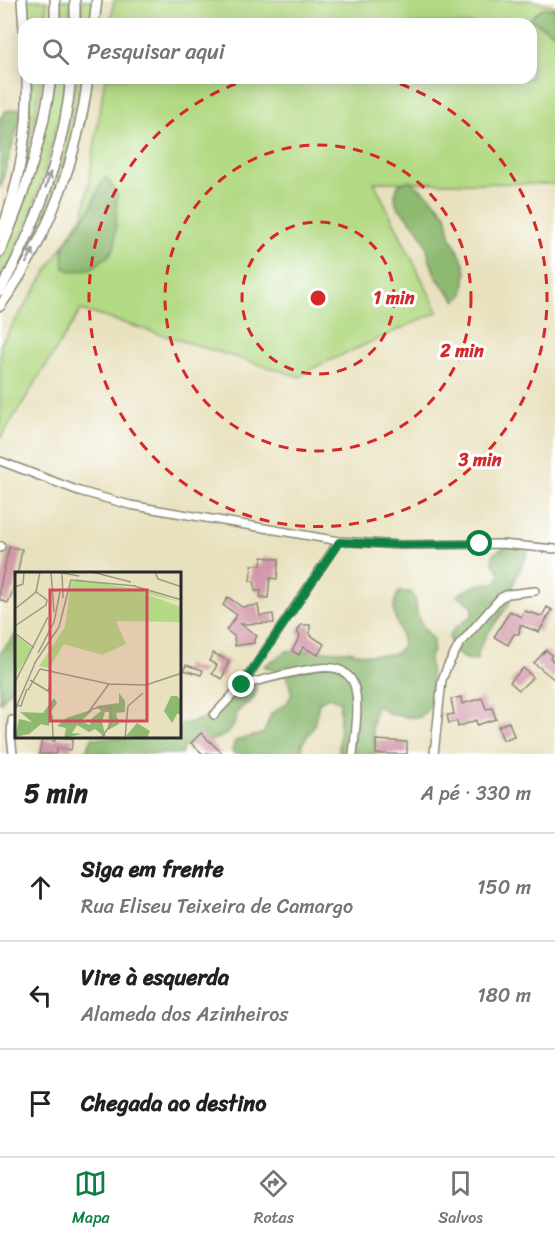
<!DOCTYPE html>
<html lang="pt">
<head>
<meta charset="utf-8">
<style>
	:root { --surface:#fff; --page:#f6f6f6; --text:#202124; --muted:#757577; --line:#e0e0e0; --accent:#0b8043 }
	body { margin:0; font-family:Sriracha,sans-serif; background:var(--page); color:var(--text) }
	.stop { position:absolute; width:18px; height:18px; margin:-14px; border:4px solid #0b8043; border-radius:50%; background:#fff }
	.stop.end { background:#0b8043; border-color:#fff; box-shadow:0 2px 6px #0008 }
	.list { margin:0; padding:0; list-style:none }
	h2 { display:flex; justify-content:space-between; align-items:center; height:78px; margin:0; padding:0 24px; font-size:26px }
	h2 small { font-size:20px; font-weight:400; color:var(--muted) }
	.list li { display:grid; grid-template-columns:39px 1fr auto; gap:18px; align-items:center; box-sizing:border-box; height:108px; padding:0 24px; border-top:2px solid var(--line) }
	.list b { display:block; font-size:22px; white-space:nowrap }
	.list p { margin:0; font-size:20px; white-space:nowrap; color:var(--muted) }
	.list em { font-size:20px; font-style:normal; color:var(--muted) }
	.icon { flex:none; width:33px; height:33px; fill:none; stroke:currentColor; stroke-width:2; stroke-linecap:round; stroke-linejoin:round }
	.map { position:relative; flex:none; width:555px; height:754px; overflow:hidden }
	.search { position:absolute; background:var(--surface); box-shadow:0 3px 15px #0003; left:18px; right:18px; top:18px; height:66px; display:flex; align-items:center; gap:15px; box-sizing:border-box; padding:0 21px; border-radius:18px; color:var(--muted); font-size:22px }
	.sheet { height:402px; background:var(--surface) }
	nav { display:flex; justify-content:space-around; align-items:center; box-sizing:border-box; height:84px; border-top:2px solid var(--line); background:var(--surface); font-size:16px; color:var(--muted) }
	nav a { display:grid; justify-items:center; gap:3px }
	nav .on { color:var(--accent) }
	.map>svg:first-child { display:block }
	.green { fill:#b2d983; stroke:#6e8257; stroke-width:1.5; fill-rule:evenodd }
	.forest { fill:#8db971; stroke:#5c724e; stroke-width:1.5 }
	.building { fill:#d198a9 }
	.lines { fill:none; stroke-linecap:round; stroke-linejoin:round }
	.minor-casing { stroke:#8a8674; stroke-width:10 }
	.highway-casing { stroke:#8a8674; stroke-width:12 }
	.minor { stroke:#fff; stroke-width:7 }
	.highway { stroke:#fff; stroke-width:9 }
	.oneway { fill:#a0a0a0 }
	.route { stroke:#0b8043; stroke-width:8 }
	.ring { fill:none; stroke:#d62828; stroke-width:3; stroke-dasharray:10 8 }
	.inset-road { fill:none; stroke:#9c9883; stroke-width:1.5 }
	.view { fill:#d1495b; fill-opacity:0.15; stroke:#d1495b; stroke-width:3 }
	.inset-edge { fill:none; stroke:#2b2b2b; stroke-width:3 }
	.centre { fill:#d62828; stroke:#fff; stroke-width:3 }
	.ring-label { font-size:18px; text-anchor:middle; font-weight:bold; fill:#d62828; stroke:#fff; stroke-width:6; stroke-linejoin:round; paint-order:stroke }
</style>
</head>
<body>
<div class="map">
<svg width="555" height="754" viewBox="0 0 555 754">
	<rect width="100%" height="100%" fill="#fff"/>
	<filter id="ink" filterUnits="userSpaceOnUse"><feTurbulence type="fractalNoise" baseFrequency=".0167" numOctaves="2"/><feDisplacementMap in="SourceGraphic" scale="12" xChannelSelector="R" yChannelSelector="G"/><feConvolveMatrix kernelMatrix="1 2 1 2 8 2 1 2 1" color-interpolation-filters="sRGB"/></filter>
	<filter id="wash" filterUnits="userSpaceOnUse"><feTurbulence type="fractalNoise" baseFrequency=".008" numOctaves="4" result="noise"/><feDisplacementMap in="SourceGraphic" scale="24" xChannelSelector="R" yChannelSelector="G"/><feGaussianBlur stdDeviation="1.35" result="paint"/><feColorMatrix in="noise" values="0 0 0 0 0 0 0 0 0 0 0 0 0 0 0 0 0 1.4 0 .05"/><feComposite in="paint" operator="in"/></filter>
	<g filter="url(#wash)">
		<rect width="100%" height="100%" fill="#e8e1be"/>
		<g class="green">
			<polygon points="26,0 47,0 46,24 27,24"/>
			<polygon points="59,0 71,0 70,24 58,24"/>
			<polygon points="82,0 94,0 91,24 82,24"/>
			<path d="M114 0H531L555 6V9L552 8 530 19 555 34V184L374 182 438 312 313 368 300 377 81 310 0 439V345L84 213 105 78H531V24H111ZM96 194 109 255 92 268H64L63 248 93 204Z"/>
			<polygon points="30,78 42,78 35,119 25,161"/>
			<path d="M54 78H66C54 150 34 217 0 282V258L16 222Z"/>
			<polygon points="78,78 85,78 72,146 57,189 39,233 36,235 60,167"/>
		</g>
		<g class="forest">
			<polygon points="542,8 555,9 555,34 530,19"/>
			<polygon points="16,109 21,109 21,116 0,188 0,118 6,111"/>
			<path d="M106 177 117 193 115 246 109 255 92 268 73 272 64 268C60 234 78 232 92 206 97 196 98 186 106 177Z"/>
			<polygon points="409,180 432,198 446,214 450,235 464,263 466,273 463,295 456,301 436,277 429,258 427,247 419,230 396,205 395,195 398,185"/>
			<path d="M519 544 528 550C525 564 515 575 512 589 511 596 511 602 507 607 496 623 478 641 477 660 461 660 452 653 449 637L455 628 472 616 473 606 457 595 476 585 497 582 500 572 493 564V554L503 548Z"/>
			<path d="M399 592H411L416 602 417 615 421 624 433 640V651L429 659 434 702 420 717C403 717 389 717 377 705 370 722 370 738 381 754H339L340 701 328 697 319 702 314 726 302 744V754H234L232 751 235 741 264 733 271 714 287 703 292 694 286 675 264 666 287 651H347L368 655H383L397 653 403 645C401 624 386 613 399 592Z"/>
			<polygon points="16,634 16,682 0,703 0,653"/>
			<path d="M253 683 256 686C256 702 252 699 242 707 234 712 237 722 232 728 223 741 199 742 184 746L181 754H84L92 738H180V724C207 722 213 712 233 696 240 690 247 689 253 683Z"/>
		</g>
		<g id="blocks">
			<g class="building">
				<polygon points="9,547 22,549 16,582 8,603 0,600 0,587"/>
				<polygon points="262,557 279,559 277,579 270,578 268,598 260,597 261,591 255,591 255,582 250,581 252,565 261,565"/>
				<polygon points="228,597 242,607 258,605 260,616 273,614 274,623 241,624 257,636 254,639 254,643 235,646 234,636 226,630 237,615 223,605"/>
				<polygon points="547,607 552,610 539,632 520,625 519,634 514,634 508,645 494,637 510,611 521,617 524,611 542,616"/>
				<polygon points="301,625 310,625 310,635 324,644 318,655 303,647 299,655 292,651 300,636 297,632"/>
				<polygon points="546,650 552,655 550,658 555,663 555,680 534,663"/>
				<polygon points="213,653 229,661 222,679 212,674 217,665 209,661"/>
				<polygon points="186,665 203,670 201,675 184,670"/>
				<polygon points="523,668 533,677 519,690 510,682"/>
				<polygon points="461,697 462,704 482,698 486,709 492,708 496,719 477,725 476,720 458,727 457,721 449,723 447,715 454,714 451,699"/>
				<polygon points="509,722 514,736 503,740 498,726"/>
				<polygon points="201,733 223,754 203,754 191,743"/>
				<polygon points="55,738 73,738 71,750 57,748 56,754 39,754 42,739 55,741"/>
				<polygon points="376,740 407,742 407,754 376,754"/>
			</g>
		</g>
	</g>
	<g filter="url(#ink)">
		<use href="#blocks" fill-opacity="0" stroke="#8a8674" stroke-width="1.5"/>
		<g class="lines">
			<defs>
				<g id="minor">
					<polyline points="0,461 79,491 130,505 339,541 401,545 501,544 555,549"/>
					<polyline points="0,548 1,546"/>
					<path d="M242 685C263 680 314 665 333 668 342 669 351 676 354 685 360 703 355 735 353 754"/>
					<polyline points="214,715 242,685 339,541"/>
					<polyline points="12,720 11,735 13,754"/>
					<polyline points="434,754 442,680 447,667 459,645 500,598 508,594 535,591"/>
				</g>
				<g id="highway">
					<polyline points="22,0 24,30"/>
					<polyline points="75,0 75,24"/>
					<polyline points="55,24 55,0"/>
					<polyline points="94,24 97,0"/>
					<path d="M0 236C19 185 29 133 27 78"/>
					<path d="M0 252C24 197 43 138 51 78"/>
					<path d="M0 291C36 226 64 152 71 78"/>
					<path d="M0 306C47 241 78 158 88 78"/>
				</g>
			</defs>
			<use href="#minor" class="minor-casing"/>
			<use href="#highway" class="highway-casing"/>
			<use href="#minor" class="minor"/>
			<use href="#highway" class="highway"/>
		</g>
		<defs><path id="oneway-solid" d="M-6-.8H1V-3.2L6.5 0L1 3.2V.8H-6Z" transform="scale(1.5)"/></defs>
		<g class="oneway">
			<use href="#oneway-solid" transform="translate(48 180) rotate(-72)"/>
			<use href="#oneway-solid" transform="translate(30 256) rotate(-62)"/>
		</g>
	</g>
	<g class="lines" filter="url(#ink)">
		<polyline class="route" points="242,685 339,542 401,545 480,544"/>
	</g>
	<g class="ring">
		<circle cx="318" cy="298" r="76"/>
		<circle cx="318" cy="298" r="153"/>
		<path d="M383 78A229 229 0 1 1 253 78"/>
	</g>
	<g transform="translate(15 572)">
		<rect width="166" height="166" fill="#e8e1be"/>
		<path d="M62 7 123 17 139 21 166 30 128 21 166 35V50L101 49 111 72 87 83 49 72 34 96 24 94 50 55 56 11ZM0 62 17 77 0 104Z" fill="#b2d983"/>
		<path d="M104 121 110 129V140L101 141 104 152 93 158 94 140H90L87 150 91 166 80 157 74 160 62 153 57 161 67 162 49 166 51 156 42 154 51 146 79 137 66 149 75 153 76 147 86 139 81 134 104 131ZM156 124H162L167 130 166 142H162L157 151 149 139ZM39 126 42 131 34 142V154L26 152 14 162 0 165 4 147 17 150 5 140 28 141ZM122 151 135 159 132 166 111 164Z" fill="#8db971"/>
		<path class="inset-road" d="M36 0 39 40M42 0 64 4M47 0 48 26M77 0 116 10M140 0 143 7 167 15M119 14 167 28M0 15 8 12 9 0M0 37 21 20 25 0M0 54 31 33 32 28 20 19M0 61 19 76M23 81 39 50 45 20M19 92 44 55 56 8 121 14M25 97 94 112 131 113 167 101M15 108 33 119 35 113M0 110 33 45M13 118 25 97M1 133 6 134 12 117M77 137 91 134 97 137 96 152 86 166M0 138 20 91M72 142 94 112M37 143 38 165M110 166 113 134 128 121"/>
		<path class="view" d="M35 18H132V149H35Z"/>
		<rect width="166" height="166" class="inset-edge"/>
	</g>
	<circle cx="318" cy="298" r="9" class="centre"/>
	<g class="ring-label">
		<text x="394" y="304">1 min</text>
		<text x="462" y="357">2 min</text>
		<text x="480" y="466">3 min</text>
	</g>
</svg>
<div class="stop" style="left:480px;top:544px"></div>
<div class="stop end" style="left:242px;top:685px"></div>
<div class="search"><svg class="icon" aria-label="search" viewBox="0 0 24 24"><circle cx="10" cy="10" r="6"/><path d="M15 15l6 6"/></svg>Pesquisar aqui</div>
</div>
<section class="sheet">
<h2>5 min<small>A pé · 330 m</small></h2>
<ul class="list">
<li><svg class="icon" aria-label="ahead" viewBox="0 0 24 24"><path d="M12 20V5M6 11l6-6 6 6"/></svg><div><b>Siga em frente</b><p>Rua Eliseu Teixeira de Camargo</p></div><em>150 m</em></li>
<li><svg class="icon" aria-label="left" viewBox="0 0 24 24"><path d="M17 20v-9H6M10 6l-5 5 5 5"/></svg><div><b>Vire à esquerda</b><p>Alameda dos Azinheiros</p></div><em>180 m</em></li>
<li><svg class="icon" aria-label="arrive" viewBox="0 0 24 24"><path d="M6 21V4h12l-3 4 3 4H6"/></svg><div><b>Chegada ao destino</b></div></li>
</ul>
</section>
<nav>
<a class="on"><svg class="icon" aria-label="map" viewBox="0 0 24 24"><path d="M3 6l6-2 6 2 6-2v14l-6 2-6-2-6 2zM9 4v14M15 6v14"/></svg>Mapa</a>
<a><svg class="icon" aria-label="directions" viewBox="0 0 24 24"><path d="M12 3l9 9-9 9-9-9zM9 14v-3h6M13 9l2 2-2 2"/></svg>Rotas</a>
<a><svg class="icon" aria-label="saved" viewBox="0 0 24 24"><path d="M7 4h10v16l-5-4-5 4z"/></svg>Salvos</a>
</nav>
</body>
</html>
